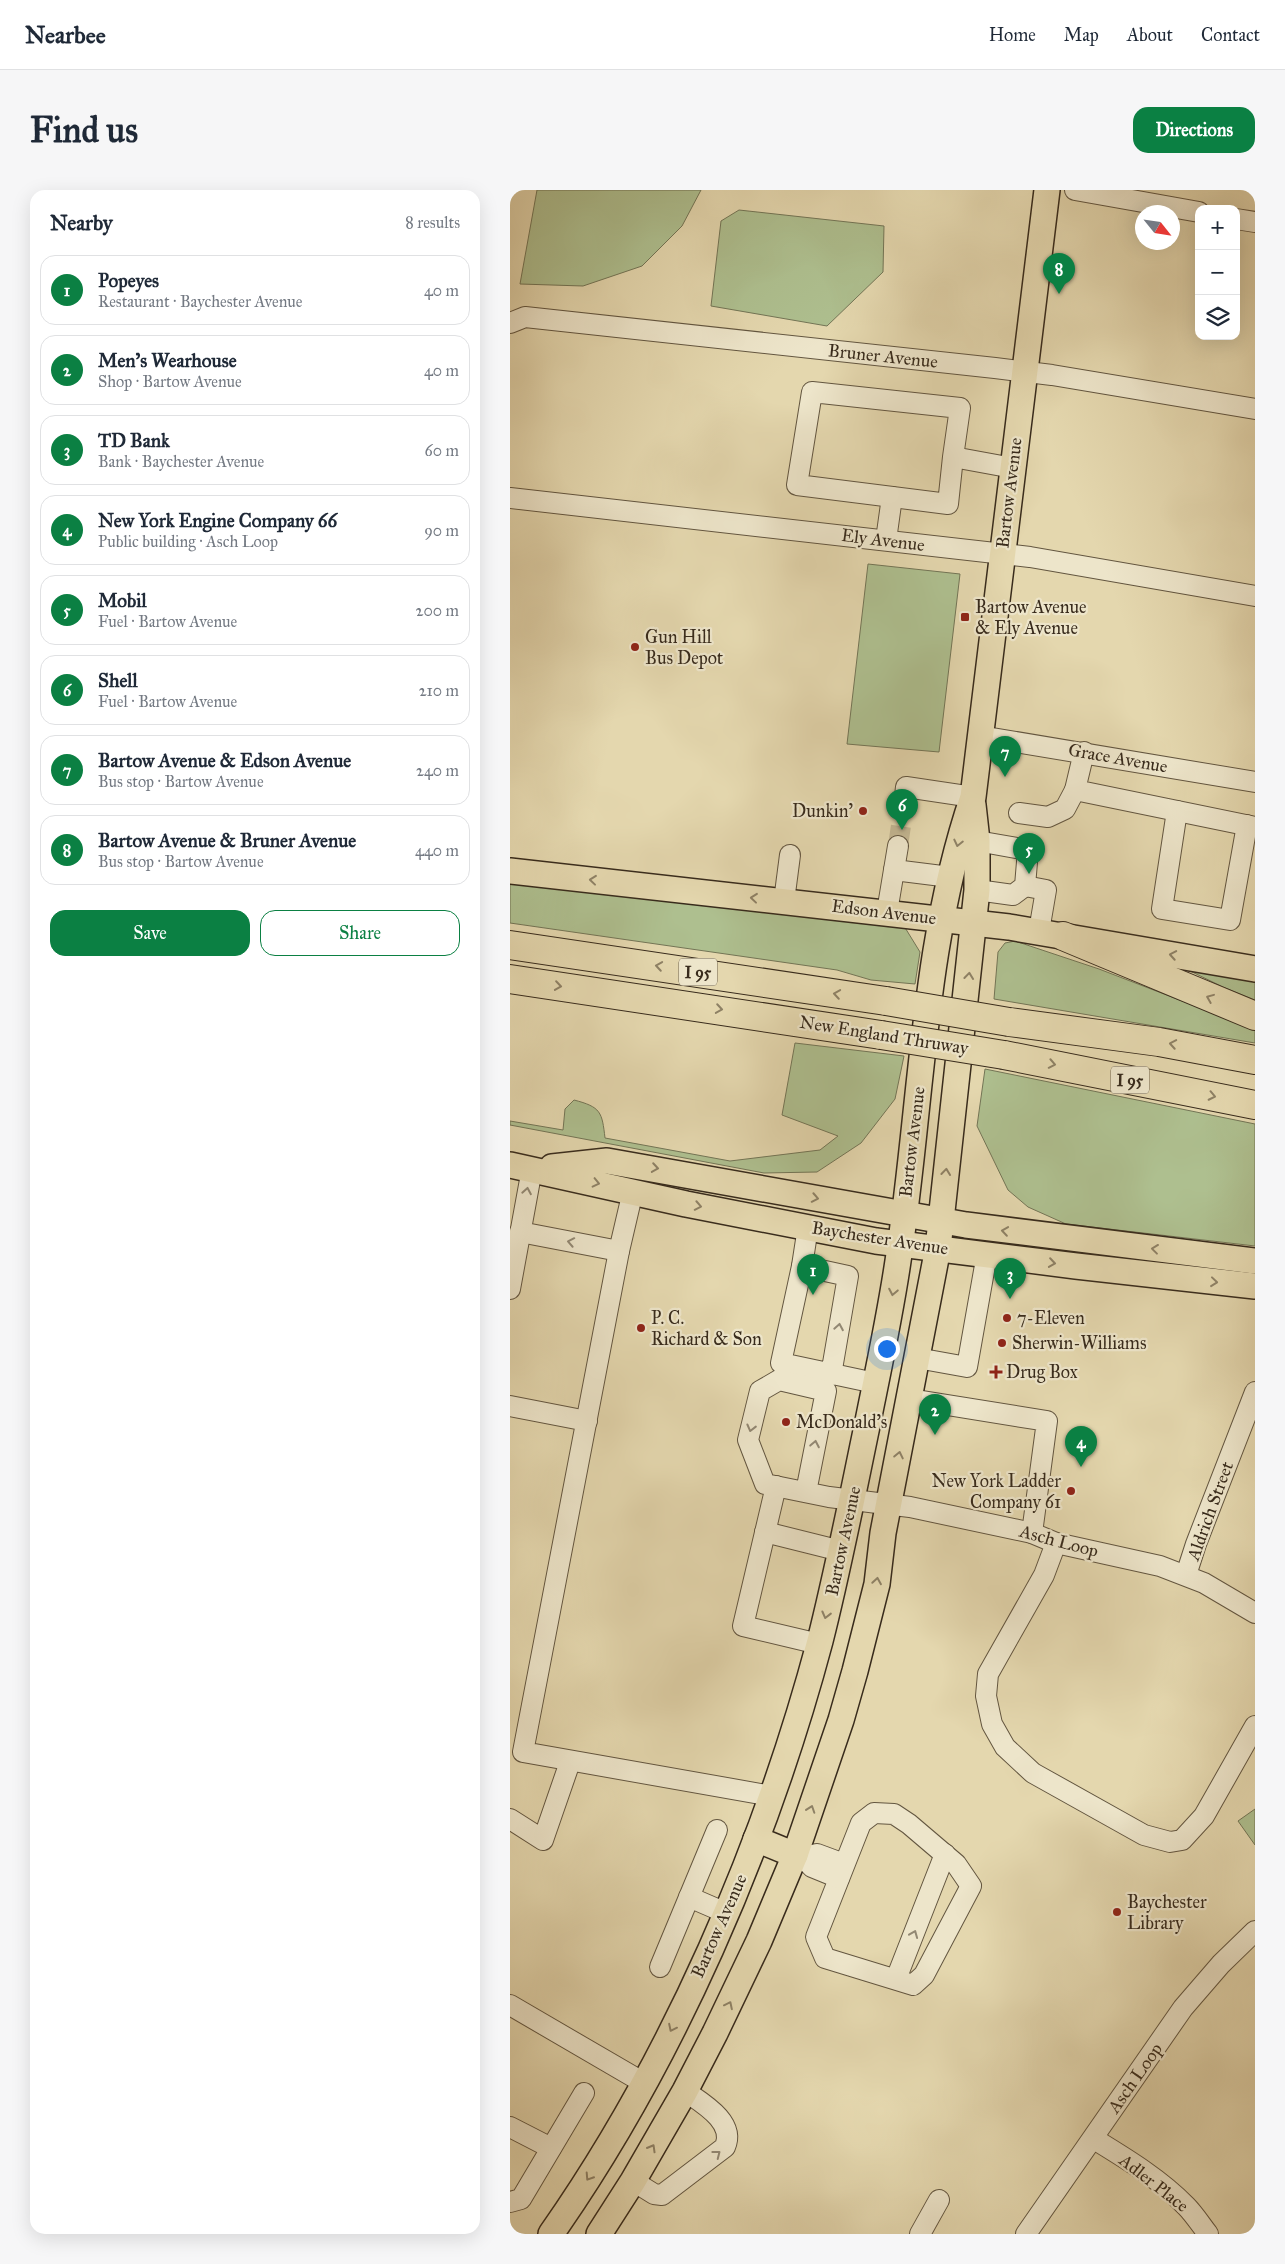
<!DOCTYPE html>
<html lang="en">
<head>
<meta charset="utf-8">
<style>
	:root { --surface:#fff; --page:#f6f6f7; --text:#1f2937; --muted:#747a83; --line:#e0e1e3; --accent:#0b8043 }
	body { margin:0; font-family:"IM FELL Great Primer",serif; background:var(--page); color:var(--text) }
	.controls { position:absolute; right:15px; top:15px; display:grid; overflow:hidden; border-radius:10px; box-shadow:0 5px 20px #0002 }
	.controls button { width:45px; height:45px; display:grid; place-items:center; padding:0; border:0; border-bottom:1px solid var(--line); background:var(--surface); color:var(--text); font:25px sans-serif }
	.compass { position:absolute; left:625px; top:15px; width:45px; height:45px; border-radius:50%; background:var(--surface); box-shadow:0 5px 20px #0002; rotate:120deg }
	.you { position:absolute; left:376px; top:1158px; width:18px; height:18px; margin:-12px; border:4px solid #fff; border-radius:50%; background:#1a73e8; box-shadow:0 0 0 8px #1a73e833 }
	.badge { display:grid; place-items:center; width:32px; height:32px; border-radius:50%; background:var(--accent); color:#fff; font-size:16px; font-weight:700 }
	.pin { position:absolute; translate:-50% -41px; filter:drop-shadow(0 1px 2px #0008) }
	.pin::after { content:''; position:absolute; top:26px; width:18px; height:15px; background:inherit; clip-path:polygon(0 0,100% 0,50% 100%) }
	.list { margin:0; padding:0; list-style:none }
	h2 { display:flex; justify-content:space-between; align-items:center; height:65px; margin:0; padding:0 20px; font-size:21px }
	h2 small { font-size:16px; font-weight:400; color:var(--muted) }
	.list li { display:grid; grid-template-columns:32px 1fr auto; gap:15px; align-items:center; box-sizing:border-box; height:70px; margin:0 10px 10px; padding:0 10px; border:1px solid var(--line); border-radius:15px }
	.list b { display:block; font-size:19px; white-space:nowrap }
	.list p { margin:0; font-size:16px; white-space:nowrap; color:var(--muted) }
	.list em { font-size:16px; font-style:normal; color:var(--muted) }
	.actions { display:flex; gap:10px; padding:15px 20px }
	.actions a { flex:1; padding:11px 0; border:1px solid var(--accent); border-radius:15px; text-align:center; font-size:18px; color:var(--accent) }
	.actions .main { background:var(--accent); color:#fff }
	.icon { flex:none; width:28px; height:28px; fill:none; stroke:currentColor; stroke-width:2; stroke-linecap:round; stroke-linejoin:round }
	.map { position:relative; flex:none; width:745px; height:2044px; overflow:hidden; border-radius:15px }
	header { display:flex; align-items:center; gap:30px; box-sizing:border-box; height:70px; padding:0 25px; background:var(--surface); border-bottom:1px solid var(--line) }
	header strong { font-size:24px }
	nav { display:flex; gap:28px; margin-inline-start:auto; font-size:18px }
	.intro { display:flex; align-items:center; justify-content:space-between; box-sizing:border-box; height:120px; padding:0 30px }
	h1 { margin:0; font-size:35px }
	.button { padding:12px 22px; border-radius:15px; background:var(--accent); color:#fff; font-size:18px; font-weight:700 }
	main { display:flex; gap:30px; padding:0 30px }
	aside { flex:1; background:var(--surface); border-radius:15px; box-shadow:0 5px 20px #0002 }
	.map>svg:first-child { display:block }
	.green { fill:#aebf8f; stroke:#737556 }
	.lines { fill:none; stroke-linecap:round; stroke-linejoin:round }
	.minor-tunnel { stroke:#c2b591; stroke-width:20; stroke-dasharray:20 10; stroke-linecap:butt }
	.minor-casing { stroke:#635640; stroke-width:22 }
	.major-casing { stroke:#382b1c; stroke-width:28 }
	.highway-casing { stroke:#382b1c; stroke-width:30 }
	.minor { stroke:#ede5ca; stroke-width:20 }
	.major { stroke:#e4d7ae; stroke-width:25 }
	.highway { stroke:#e4d7ae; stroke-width:28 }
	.highway-bridge-casing { stroke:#382b1c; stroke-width:30; stroke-linecap:butt }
	.highway-bridge { stroke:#e4d7ae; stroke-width:28 }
	.oneway { stroke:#8e8165 }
	.oneway2 { stroke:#928873 }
	.poi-dot { fill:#8f2418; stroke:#ede5ca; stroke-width:2 }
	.labels { text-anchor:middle; stroke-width:4.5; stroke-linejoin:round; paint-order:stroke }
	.shield { fill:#ede5ca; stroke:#6e6350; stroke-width:1 }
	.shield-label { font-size:16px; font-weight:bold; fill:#382b1c }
	.street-label { font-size:18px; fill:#382b1c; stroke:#ede5ca }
	.poi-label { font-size:18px; fill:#382b1c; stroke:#ede5ca; text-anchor:start }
</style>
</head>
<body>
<header>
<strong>Nearbee</strong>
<nav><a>Home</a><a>Map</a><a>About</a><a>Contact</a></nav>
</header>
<div class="intro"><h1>Find us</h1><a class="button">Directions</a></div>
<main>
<aside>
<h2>Nearby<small>8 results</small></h2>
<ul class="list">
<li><span class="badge">1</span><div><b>Popeyes</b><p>Restaurant · Baychester Avenue</p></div><em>40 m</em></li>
<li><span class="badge">2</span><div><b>Men's Wearhouse</b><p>Shop · Bartow Avenue</p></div><em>40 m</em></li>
<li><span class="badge">3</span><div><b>TD Bank</b><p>Bank · Baychester Avenue</p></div><em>60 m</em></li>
<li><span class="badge">4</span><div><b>New York Engine Company 66</b><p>Public building · Asch Loop</p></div><em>90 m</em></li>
<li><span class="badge">5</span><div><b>Mobil</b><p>Fuel · Bartow Avenue</p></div><em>200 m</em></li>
<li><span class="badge">6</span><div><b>Shell</b><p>Fuel · Bartow Avenue</p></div><em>210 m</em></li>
<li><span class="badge">7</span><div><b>Bartow Avenue &amp; Edson Avenue</b><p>Bus stop · Bartow Avenue</p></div><em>240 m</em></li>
<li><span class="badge">8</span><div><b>Bartow Avenue &amp; Bruner Avenue</b><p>Bus stop · Bartow Avenue</p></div><em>440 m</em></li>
</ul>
<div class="actions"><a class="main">Save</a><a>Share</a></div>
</aside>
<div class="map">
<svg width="745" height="2044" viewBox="0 0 745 2044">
	<rect width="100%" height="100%" fill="#e4d7ae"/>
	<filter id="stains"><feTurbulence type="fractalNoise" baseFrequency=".004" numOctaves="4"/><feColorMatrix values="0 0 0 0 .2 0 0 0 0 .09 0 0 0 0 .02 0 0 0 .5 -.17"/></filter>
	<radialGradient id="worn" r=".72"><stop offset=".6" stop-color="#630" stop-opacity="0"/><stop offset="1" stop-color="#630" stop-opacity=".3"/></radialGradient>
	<g class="green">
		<polygon points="27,0 191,0 172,36 132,76 73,96 10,94"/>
		<polygon points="229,20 374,36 373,82 317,136 201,116 211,31"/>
		<polygon points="358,374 450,384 429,562 337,554"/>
		<polygon points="0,693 394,736 410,762 405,794 361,790 327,780 0,733"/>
		<polygon points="505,751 589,779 745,839 745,853 484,809 488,762 495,753"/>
		<polygon points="678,780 745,791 745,810 713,797"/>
		<path d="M285 853 394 866 385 909 351 953 307 982 254 983 0 935V931L53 940 55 919 64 910C91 917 92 922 95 948L220 971 310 960 328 946 272 925Z"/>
		<polygon points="475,879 745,934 745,1056 556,1034 518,1017 498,1000 467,936"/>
		<polygon points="745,1619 745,1655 728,1631"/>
	</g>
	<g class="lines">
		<polyline class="minor-tunnel" points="388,656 394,615"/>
		<defs>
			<g id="minor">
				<polyline points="565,0 689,22"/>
				<polyline points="726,29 745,32"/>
				<polyline points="0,133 15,127 485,178 542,185 745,219"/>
				<polyline points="443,267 450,218 302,202 287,295 438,314 443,267 503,278"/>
				<polyline points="0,308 520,367 745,406"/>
				<polyline points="376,350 382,307"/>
				<polyline points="470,546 745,592"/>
				<polyline points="574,562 565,600 745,637"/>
				<polyline points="394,615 396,597 463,607"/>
				<polyline points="667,621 652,719 720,730 737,635"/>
				<polyline points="509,623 538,627 555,619 565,600"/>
				<polyline points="467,651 518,660 515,696 503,705 467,700"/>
				<polyline points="384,680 440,687"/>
				<polyline points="515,696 536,700 529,741"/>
				<polyline points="274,711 280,665"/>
				<polyline points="377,722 388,656"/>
				<polyline points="123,1001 109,1061 13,1562 262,1606"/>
				<polyline points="10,1042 109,1061"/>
				<polyline points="292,1076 298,1037"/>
				<polyline points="0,1099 22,979"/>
				<polyline points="407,1168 457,1177 477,1064"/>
				<polyline points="321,1185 338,1086 292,1076 271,1173 365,1193"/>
				<polyline points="400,1209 537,1231 522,1343"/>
				<polyline points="0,1216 77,1231"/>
				<polyline points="266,1296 233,1436 309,1454"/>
				<polyline points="296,1302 316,1201 269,1190 250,1201 238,1250 255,1294 319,1307 400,1317 522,1343 546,1353 650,1376 694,1393 745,1423"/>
				<polyline points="255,1342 331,1361"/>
				<polyline points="546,1353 534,1385 478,1484 476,1506 482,1534 495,1557 523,1583 634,1645 660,1652 672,1650 694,1626 745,1536"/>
				<polyline points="676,1385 686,1354 745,1202"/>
				<polygon points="364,1623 384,1624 399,1634 446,1674 461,1696 414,1785 403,1795 315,1768 306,1747 351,1633"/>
				<polyline points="0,1629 33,1650 60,1572"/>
				<polyline points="329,1688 302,1677 293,1667 307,1664 334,1674"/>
				<polyline points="179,1707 216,1723"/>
				<polyline points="150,1777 207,1640"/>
				<polyline points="386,1789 435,1664"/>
				<polyline points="0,1815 134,1893"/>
				<polyline points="0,1937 41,1958"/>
				<path d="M584 1949C615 1968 650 1989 676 2016 684 2024 691 2035 698 2044"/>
				<path d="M123 1991 144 2004 152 2005 215 1957C226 1932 192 1913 175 1901"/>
				<polyline points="0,2012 11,2009 74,1903"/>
				<polyline points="410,2044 429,2010"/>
				<polyline points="516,2044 673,1818 711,1774 745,1741"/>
			</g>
			<g id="major">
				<polyline points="0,681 499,737 745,779"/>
				<polyline points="0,975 176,1014 366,1051 566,1076 745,1096"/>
				<polyline points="42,977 97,971 456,1035 745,1071"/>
				<polyline points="246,1649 285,1665"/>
				<path d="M41 2044C163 1870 255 1657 310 1451 328 1380 342 1308 357 1236 368 1181 380 1126 388 1071 412 917 412 756 463 607L537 0"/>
				<polyline points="89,2044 123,1991 175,1901 205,1843 249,1751 285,1665 331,1530 345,1481 367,1394 373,1343 428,1058 467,700 467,651 463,615"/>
			</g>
			<g id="highway">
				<polyline points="553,746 745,826"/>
				<polyline points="0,755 376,811"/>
				<polyline points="0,789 371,845"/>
				<polyline points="499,832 649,852 745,870"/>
				<polyline points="494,865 745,915"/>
			</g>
		</defs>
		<use href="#minor" class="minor-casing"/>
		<use href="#major" class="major-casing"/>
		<use href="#highway" class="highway-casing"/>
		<use href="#minor" class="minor"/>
		<use href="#major" class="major"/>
		<use href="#highway" class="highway"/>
		<defs>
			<g id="highway-bridge">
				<polyline points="376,811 499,832"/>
				<polyline points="371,845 494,865"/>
			</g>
		</defs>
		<use href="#highway-bridge" class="highway-bridge-casing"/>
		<use href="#highway-bridge" class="highway-bridge"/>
	</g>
	<defs><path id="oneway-chevron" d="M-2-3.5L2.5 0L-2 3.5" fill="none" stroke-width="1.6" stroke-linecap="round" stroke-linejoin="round" transform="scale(1.25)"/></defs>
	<g class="oneway">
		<use href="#oneway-chevron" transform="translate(448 653) rotate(103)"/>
		<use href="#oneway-chevron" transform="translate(83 690) rotate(-174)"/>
		<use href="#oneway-chevron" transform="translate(244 708) rotate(-174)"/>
		<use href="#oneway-chevron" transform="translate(663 765) rotate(-170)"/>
		<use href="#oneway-chevron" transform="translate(149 776) rotate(-171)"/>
		<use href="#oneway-chevron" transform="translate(459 786) rotate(-84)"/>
		<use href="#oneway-chevron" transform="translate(48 796) rotate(8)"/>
		<use href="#oneway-chevron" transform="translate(327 804) rotate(-171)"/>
		<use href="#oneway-chevron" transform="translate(700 808) rotate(-158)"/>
		<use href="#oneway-chevron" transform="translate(209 819) rotate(9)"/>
		<use href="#oneway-chevron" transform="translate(663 854) rotate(-170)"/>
		<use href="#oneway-chevron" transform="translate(542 874) rotate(11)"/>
		<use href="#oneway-chevron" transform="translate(702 906) rotate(12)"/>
		<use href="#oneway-chevron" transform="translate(145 978) rotate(9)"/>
		<use href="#oneway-chevron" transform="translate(436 982) rotate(-84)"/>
		<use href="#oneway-chevron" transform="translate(86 993) rotate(13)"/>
		<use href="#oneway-chevron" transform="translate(305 1008) rotate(11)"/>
		<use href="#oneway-chevron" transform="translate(188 1016) rotate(11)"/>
		<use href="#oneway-chevron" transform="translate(495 1041) rotate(-172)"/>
		<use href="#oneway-chevron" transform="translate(645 1059) rotate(-173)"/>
		<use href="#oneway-chevron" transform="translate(542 1073) rotate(8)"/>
		<use href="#oneway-chevron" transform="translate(704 1092) rotate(6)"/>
		<use href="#oneway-chevron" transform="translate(383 1102) rotate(101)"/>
		<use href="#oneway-chevron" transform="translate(389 1265) rotate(-78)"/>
		<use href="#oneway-chevron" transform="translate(367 1391) rotate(-81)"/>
		<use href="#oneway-chevron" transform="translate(316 1425) rotate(104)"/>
		<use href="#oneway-chevron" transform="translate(301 1619) rotate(-71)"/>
		<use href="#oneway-chevron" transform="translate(219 1815) rotate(-64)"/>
		<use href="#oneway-chevron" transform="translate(162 1838) rotate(116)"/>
		<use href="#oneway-chevron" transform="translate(142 1958) rotate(-60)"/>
		<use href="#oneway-chevron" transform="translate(79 1987) rotate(123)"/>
	</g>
	<g class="oneway2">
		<use href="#oneway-chevron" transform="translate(17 1001) rotate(-80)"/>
		<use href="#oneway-chevron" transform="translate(61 1052) rotate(-169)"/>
		<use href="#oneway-chevron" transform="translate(329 1137) rotate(-80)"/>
		<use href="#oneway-chevron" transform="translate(241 1238) rotate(104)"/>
		<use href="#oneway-chevron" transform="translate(305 1254) rotate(-79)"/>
		<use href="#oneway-chevron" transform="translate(404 1744) rotate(-68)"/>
		<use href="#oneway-chevron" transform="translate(207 1964) rotate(-38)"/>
	</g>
	<g class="poi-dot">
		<rect x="450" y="422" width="10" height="10" rx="2.5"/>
		<circle cx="125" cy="457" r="5"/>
		<circle cx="353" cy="621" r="5"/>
		<circle cx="497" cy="1128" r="5"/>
		<circle cx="131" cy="1138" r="5"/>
		<circle cx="492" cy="1153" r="5"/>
		<path d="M483.5 1174.5h5v5h5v5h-5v5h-5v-5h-5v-5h5z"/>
		<circle cx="276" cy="1232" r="5"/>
		<circle cx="561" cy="1301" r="5"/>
		<circle cx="607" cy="1722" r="5"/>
	</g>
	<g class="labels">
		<g class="shield">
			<rect x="169" y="768.5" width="38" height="27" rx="4"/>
			<rect x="601" y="876.5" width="38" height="27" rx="4"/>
		</g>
		<g class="shield-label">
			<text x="188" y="788">I 95</text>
			<text x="620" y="896">I 95</text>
		</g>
		<g class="street-label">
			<text transform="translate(373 166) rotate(6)" y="6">Bruner Avenue</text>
			<text transform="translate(499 303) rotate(-83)" y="6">Bartow Avenue</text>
			<text transform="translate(373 350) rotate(7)" y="6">Ely Avenue</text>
			<text transform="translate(608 568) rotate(10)" y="6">Grace Avenue</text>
			<text transform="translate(374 722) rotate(7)" y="6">Edson Avenue</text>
			<text transform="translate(374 845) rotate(9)" y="6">New England Thruway</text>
			<text transform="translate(402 952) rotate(-83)" y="6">Bartow Avenue</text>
			<text transform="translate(370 1048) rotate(9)" y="6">Baychester Avenue</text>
			<text transform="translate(700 1321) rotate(-70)" y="6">Aldrich Street</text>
			<text transform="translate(333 1351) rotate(-78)" y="6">Bartow Avenue</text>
			<text transform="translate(549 1351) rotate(15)" y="6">Asch Loop</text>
			<text transform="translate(209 1736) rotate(-66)" y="6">Bartow Avenue</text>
			<text transform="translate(625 1888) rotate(-55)" y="6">Asch Loop</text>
			<text transform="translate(644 1993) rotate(38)" y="6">Adler Place</text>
		</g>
		<g class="poi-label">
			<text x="465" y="423">Bartow Avenue<tspan x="465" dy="21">&amp; Ely Avenue</tspan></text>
			<text x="135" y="453">Gun Hill<tspan x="135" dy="21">Bus Depot</tspan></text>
			<text x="343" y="627" text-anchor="end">Dunkin'</text>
			<text x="141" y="1134">P. C.<tspan x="141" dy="21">Richard &amp; Son</tspan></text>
			<text x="507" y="1134">7-Eleven</text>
			<text x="502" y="1159">Sherwin-Williams</text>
			<text x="496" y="1188">Drug Box</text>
			<text x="286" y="1238">McDonald's</text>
			<text x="551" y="1297" text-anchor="end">New York Ladder<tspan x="551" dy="21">Company 61</tspan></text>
			<text x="617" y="1718">Baychester<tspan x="617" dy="21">Library</tspan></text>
		</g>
	</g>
	<rect width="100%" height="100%" filter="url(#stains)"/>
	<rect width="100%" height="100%" fill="url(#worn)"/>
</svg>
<div class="controls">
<button>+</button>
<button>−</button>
<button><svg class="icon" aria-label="layers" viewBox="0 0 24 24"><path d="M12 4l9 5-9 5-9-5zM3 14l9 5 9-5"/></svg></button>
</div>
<svg class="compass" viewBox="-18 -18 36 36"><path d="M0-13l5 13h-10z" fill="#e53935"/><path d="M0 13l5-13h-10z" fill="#747a83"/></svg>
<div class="you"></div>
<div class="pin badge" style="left:303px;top:1105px">1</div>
<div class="pin badge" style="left:425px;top:1245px">2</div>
<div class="pin badge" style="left:500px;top:1109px">3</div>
<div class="pin badge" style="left:571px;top:1277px">4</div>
<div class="pin badge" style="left:519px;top:684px">5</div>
<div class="pin badge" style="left:392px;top:640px">6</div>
<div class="pin badge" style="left:495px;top:587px">7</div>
<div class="pin badge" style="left:549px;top:104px">8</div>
</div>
</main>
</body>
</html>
